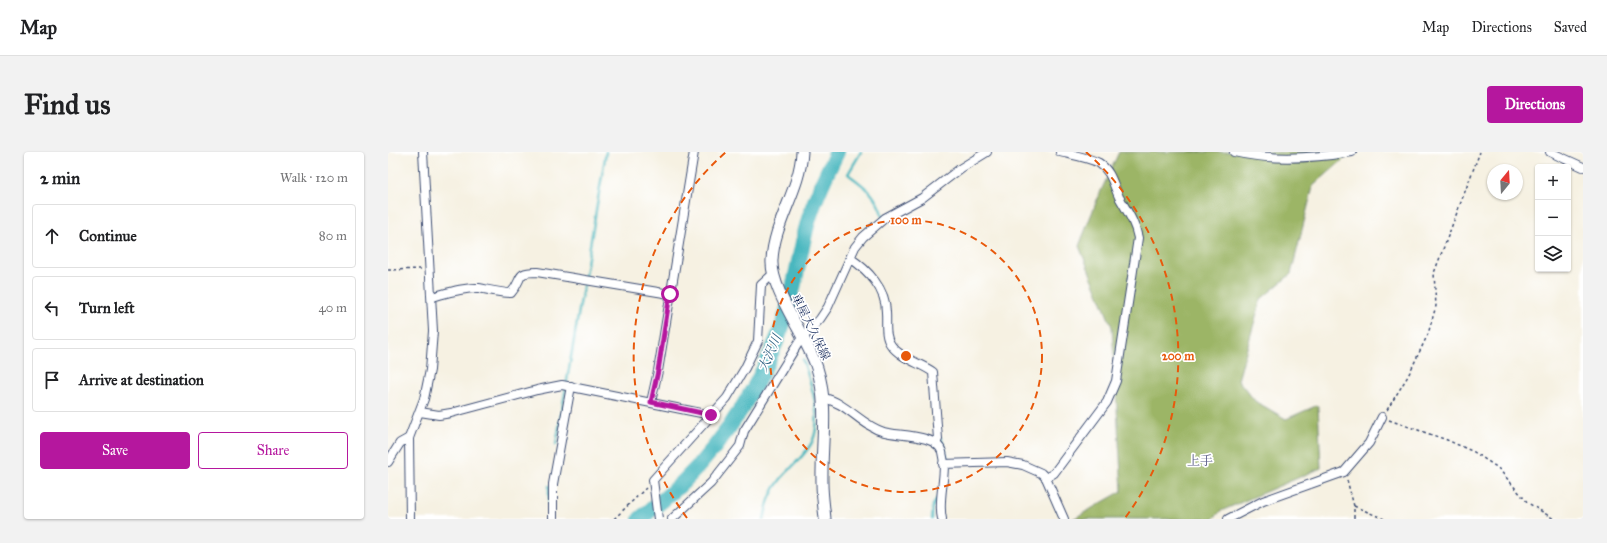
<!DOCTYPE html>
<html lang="en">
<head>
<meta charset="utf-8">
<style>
	:root { --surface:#fff; --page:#f2f2f2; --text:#202124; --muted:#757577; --line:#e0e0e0; --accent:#b5179e }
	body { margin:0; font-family:"IM FELL Great Primer","Noto Serif JP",serif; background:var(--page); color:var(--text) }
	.controls { position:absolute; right:12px; top:12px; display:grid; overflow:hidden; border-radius:4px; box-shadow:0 1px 3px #0004 }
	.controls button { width:36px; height:36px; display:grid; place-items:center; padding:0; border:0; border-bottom:1px solid var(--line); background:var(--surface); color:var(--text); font:20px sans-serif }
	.compass { position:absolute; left:1099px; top:12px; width:36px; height:36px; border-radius:50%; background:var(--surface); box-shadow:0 1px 3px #0004; rotate:18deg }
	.stop { position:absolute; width:12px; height:12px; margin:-9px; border:3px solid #b5179e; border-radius:50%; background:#fff }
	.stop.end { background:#b5179e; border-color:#fff; box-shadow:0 1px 4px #0008 }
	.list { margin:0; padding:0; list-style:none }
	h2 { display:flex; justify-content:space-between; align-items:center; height:52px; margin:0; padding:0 16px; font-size:17px }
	h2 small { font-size:13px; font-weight:400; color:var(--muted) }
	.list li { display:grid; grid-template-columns:26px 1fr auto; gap:12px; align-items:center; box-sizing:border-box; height:64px; margin:0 8px 8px; padding:0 8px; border:1px solid var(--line); border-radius:4px }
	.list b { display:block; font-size:15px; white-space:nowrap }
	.list em { font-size:13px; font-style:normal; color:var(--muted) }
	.actions { display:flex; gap:8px; padding:12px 16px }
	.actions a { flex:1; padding:9px 0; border:1px solid var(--accent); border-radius:4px; text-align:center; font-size:14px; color:var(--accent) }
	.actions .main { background:var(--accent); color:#fff }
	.icon { flex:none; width:22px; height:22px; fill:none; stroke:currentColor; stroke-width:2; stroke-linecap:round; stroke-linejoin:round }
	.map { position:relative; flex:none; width:1195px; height:367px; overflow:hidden; border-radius:4px }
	header { display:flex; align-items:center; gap:24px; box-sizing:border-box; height:56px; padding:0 20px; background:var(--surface); border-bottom:1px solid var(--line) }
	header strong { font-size:19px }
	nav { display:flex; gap:22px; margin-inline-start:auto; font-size:14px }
	.intro { display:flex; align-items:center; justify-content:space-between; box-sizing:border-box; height:96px; padding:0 24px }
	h1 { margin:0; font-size:28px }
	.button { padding:10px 18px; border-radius:4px; background:var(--accent); color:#fff; font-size:14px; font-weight:700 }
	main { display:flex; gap:24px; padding:0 24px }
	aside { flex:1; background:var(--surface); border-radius:4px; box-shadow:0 1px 3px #0004 }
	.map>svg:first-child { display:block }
	.forest { fill:#9cb566; stroke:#5c7262 }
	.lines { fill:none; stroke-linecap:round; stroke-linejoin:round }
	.stream { stroke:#48b7bf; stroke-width:2.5 }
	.river { stroke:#48b7bf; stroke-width:16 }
	.minor-casing { stroke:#3c4c72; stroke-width:10 }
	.secondary-casing { stroke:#3c4c72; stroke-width:13 }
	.path { stroke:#3c4c72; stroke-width:1.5; stroke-dasharray:3 3; stroke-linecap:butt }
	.minor { stroke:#fff; stroke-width:8 }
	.secondary { stroke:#fff; stroke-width:11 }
	.route { stroke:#b5179e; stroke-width:5 }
	.ring { fill:none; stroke:#e8590c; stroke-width:2; stroke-dasharray:7 5 }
	.labels { text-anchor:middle; stroke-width:3.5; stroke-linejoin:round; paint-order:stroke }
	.street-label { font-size:12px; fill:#1b2f5e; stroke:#fff }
	.water-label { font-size:13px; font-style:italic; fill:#2b5f80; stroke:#fff }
	.neighbourhood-label { font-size:13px; fill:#5c5e89; stroke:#fff }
	.centre { fill:#e8590c; stroke:#fff; stroke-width:2 }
	.ring-label { font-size:12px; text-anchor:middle; font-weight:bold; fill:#e8590c; stroke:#fff; stroke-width:3.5; stroke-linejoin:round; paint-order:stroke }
</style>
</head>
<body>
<header>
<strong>Map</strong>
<nav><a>Map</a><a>Directions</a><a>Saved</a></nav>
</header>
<div class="intro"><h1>Find us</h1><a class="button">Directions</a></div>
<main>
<aside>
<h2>2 min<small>Walk · 120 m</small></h2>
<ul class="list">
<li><svg class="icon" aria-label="ahead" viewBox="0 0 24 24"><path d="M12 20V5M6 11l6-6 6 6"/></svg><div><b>Continue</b></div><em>80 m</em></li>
<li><svg class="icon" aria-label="left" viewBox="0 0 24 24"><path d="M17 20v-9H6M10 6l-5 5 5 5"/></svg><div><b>Turn left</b></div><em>40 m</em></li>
<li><svg class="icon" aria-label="arrive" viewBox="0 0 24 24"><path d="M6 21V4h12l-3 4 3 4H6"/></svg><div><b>Arrive at destination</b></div></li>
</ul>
<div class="actions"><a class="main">Save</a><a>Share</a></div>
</aside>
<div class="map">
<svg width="1195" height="367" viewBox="0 0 1195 367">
	<rect width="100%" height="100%" fill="#fff"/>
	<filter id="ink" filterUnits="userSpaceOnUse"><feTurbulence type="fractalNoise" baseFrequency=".025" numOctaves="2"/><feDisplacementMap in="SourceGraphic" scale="8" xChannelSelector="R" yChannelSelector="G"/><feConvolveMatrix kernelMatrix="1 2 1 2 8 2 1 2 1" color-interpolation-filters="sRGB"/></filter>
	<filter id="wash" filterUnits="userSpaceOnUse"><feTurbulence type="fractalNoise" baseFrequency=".012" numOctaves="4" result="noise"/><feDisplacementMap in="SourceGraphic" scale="16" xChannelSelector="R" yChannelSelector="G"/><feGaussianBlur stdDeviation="0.9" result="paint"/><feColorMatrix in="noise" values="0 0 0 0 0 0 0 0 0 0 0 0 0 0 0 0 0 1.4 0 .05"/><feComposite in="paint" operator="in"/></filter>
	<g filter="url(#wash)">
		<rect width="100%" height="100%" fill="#f6f1e2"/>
		<polygon class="forest" points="731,0 964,0 925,34 903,122 873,147 850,228 867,249 898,267 930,253 933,316 833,359 825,367 685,367 734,339 724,175 691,94 711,43"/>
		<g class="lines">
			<g class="stream">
				<path d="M473 0 460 22C479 36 488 42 495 65"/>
				<polyline points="553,286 560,308"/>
				<polyline points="168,293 218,0"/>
				<polyline points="161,367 161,334"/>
				<path d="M376 367C378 359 379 351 383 343 391 323 412 311 423 292 436 269 423 231 415 208"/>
				<polyline points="544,367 545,353 550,346"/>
			</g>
			<path class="river" d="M252 367C266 355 282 343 295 330 339 287 376 227 396 169 407 137 411 102 420 70 427 45 438 23 449 0"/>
		</g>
	</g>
	<g filter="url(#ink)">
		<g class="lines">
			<defs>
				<g id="minor">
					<path d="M846 0C884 9 927 6 964 0"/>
					<polyline points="1162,0 1195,15"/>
					<path d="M462 106C480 118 498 137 498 160 499 171 496 184 503 193 512 206 532 211 545 220L550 287 548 292"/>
					<path d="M44 145C59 141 76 135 91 136 102 138 112 141 123 141 136 127 126 120 149 120L282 142"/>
					<path d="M436 246C459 251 474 274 496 280 511 284 549 282 554 300 560 322 549 346 554 367"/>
					<polyline points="263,250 270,219 306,0"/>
					<polyline points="32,260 51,263 63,261 149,238 174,233 323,263"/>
					<polyline points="0,310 12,291 21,286"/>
					<polyline points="555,312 619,310 635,313 653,321 658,326 676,367"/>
					<path d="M658 326 666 321 719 250 728 229 750 86C747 70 739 59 731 45 725 32 723 19 711 11 700 5 684 3 672 0"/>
					<polyline points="22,367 21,286 36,247 42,218 45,179 35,0"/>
					<polyline points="165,367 165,332 183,234"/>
					<polyline points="270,367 265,328 339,246 357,216 370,189 373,133 385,122"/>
					<polyline points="284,367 323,331 352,294 356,279 411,190 432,167 440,155 467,95 475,85 497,66 534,46 573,16 599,0"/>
					<polyline points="840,367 875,349 956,320 981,291 994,265"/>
				</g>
				<path id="secondary" d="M414 0C412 38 386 70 384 108 382 138 419 185 429 216 441 253 433 293 434 331 434 343 436 355 437 367"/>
			</defs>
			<use href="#minor" class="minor-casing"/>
			<use href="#secondary" class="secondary-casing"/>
			<g class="path">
				<polyline points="0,118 34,117"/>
				<polyline points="999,258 1020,224 1040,182 1048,154 1046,121 1092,0"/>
				<polyline points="1001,268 1059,288 1086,300 1110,316 1140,351 1166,367"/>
				<polyline points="959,328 966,354 966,367"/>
				<polyline points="966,354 996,367"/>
				<polyline points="226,367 258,336"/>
			</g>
			<use href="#minor" class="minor"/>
			<use href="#secondary" class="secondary"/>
		</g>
	</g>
	<g class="lines" filter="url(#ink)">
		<polyline class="route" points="282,142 270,219 263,250 323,263"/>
	</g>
	<g class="ring">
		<circle cx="518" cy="204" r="136"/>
		<path d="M299 366A272 272 0 0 1 338 0M698 0A272 272 0 0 1 737 366"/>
	</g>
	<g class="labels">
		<g class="street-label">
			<text transform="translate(423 175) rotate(64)" y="4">車屋大久保線</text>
		</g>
		<g class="water-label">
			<text transform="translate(381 201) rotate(-66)" y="5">大沢川</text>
		</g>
		<g class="neighbourhood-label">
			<text x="812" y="313">上手</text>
		</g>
	</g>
	<circle cx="518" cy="204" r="6" class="centre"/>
	<g class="ring-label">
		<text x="518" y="72">100 m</text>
		<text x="790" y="208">200 m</text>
	</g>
</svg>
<div class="controls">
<button>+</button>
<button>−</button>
<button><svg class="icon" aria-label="layers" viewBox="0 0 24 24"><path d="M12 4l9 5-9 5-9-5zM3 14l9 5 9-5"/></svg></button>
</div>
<svg class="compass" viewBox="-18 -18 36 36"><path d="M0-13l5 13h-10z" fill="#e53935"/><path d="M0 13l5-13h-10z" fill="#757577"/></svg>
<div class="stop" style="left:282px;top:142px"></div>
<div class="stop end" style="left:323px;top:263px"></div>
</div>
</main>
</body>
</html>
